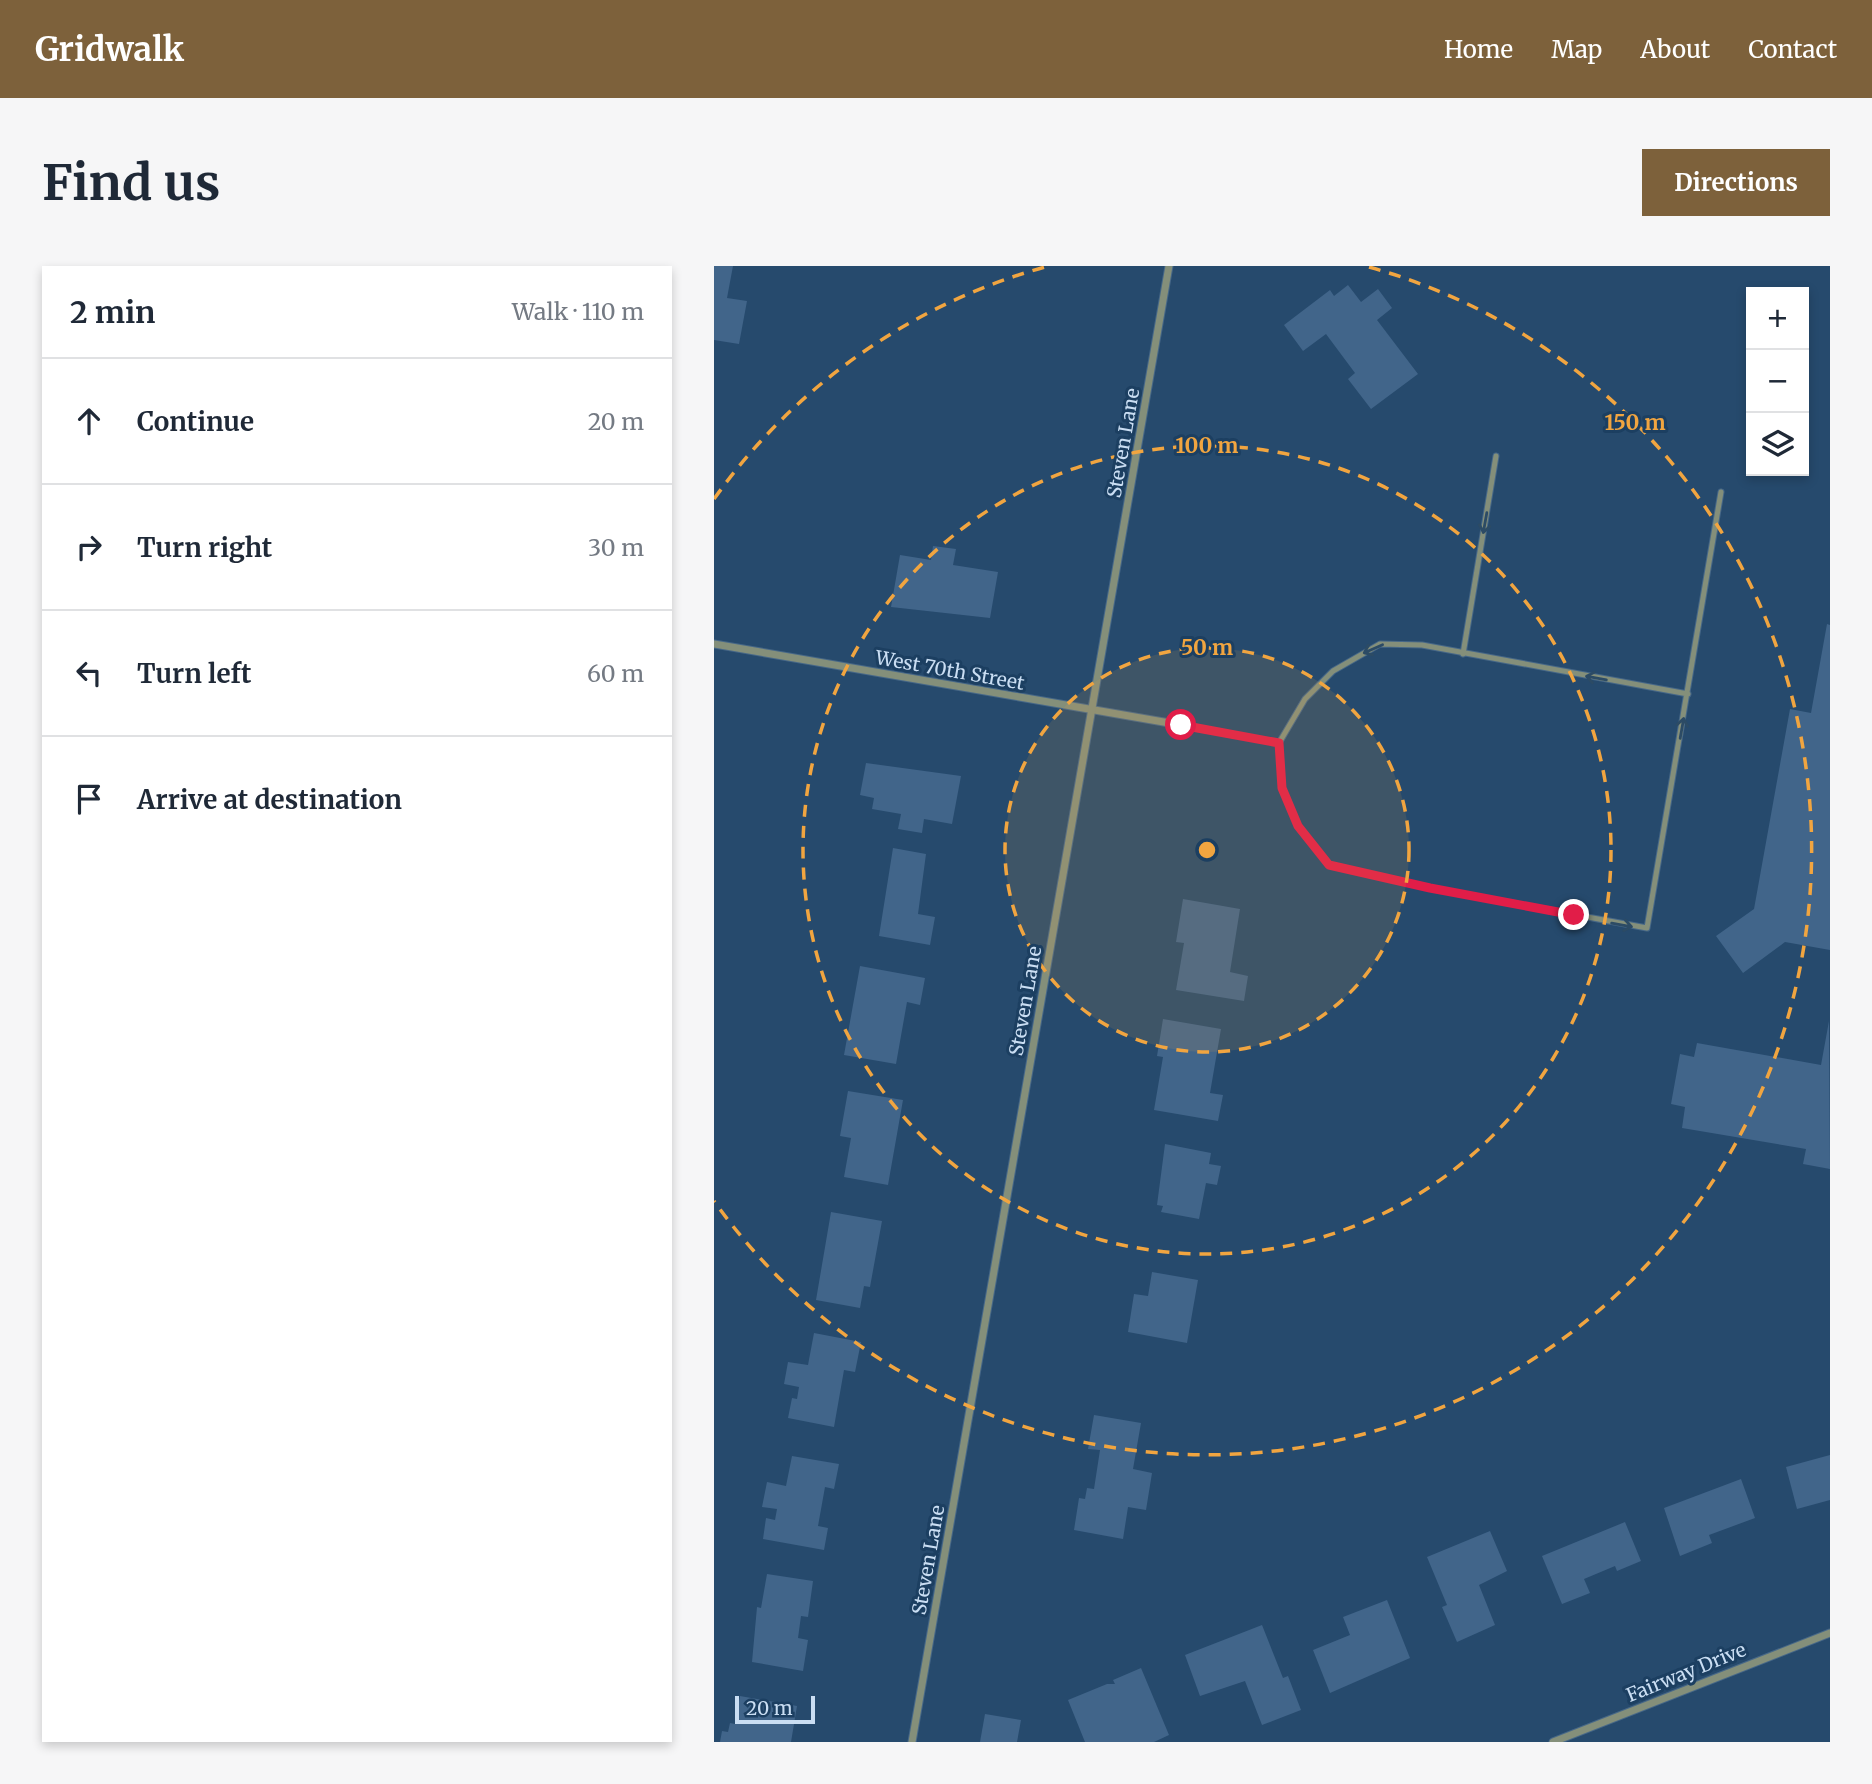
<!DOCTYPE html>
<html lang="en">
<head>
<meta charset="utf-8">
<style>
	:root { --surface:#fff; --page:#f6f6f7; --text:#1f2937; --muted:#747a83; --line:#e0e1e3; --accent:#7d613b }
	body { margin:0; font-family:Merriweather,serif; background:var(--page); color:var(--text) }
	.controls { position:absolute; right:21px; top:21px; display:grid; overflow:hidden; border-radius:0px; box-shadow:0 4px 10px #0003 }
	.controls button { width:63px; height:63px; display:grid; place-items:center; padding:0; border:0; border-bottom:2px solid var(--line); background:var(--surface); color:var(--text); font:35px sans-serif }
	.scale { position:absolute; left:21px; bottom:18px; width:80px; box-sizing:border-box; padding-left:7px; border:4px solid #cadef3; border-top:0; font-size:19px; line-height:24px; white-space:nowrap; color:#cadef3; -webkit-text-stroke:5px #1c3f61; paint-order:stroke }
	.stop { position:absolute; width:21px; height:21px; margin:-16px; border:5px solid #e11d48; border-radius:50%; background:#fff }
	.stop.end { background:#e11d48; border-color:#fff; box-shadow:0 2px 7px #0008 }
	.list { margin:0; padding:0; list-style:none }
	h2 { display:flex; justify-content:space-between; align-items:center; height:91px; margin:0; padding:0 28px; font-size:30px }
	h2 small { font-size:23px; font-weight:400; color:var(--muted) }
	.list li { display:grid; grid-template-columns:46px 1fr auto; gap:21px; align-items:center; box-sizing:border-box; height:126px; padding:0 28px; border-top:2px solid var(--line) }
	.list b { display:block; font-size:26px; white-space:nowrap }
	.list em { font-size:23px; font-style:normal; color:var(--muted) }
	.icon { flex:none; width:38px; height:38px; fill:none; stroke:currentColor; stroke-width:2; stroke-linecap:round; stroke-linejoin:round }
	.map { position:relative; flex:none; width:1116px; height:1476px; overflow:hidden; border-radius:0px }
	header { display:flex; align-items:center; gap:42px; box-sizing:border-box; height:98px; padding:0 35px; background:var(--accent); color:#fff }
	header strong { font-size:33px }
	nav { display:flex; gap:38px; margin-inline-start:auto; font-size:24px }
	.intro { display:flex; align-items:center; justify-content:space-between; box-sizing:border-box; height:168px; padding:0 42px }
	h1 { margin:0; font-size:49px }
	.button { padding:18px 32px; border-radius:0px; background:var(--accent); color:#fff; font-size:24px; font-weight:700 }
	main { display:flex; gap:42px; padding:0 42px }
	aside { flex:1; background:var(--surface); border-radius:0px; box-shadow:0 4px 10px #0003 }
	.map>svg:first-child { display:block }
	.building { fill:#41658a }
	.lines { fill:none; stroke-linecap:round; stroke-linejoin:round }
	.service-casing { stroke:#476888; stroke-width:7 }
	.minor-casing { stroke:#476888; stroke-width:9 }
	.service { stroke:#848f7a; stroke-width:5 }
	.minor { stroke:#848f7a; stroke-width:7 }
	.oneway { stroke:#2c4b65 }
	.route { stroke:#e11d48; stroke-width:9 }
	.ring { fill:none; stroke:#f1a540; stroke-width:3.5; stroke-dasharray:12 9 }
	.labels { text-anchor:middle; stroke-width:6; stroke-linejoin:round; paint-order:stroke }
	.street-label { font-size:19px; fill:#cadef3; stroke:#1c3f61 }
	.centre { fill:#f1a540; stroke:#1c3f61; stroke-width:3.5 }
	.ring-label { font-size:21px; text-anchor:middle; font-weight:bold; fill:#f1a540; stroke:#1c3f61; stroke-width:6; stroke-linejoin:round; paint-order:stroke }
</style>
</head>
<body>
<header>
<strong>Gridwalk</strong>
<nav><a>Home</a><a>Map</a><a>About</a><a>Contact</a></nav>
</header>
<div class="intro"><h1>Find us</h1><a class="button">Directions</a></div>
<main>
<aside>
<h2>2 min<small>Walk · 110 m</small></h2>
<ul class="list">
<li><svg class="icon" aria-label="ahead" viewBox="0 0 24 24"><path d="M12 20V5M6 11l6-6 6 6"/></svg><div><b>Continue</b></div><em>20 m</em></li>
<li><svg class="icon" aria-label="right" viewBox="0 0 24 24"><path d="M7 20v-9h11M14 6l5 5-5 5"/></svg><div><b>Turn right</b></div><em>30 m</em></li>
<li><svg class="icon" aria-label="left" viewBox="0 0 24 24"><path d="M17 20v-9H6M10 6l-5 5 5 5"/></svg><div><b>Turn left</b></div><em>60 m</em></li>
<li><svg class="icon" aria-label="arrive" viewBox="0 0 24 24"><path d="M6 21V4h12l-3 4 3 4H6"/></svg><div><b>Arrive at destination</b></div></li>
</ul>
</aside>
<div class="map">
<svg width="1116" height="1476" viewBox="0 0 1116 1476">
	<rect width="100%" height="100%" fill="#264a6d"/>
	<g class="building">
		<polygon points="0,0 19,0 13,32 33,35 25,78 0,74"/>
		<polygon points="634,19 647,36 664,23 678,42 663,54 704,108 657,143 634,113 641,107 612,68 589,85 570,59 616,24 620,30"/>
		<polygon points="219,280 242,283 239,299 284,306 276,352 177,341 186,289 217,294"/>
		<polygon points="1113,358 1116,359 1116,684 1071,676 1029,707 1002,670 1040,643 1076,443 1097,447"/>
		<polygon points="152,497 247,510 238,558 210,553 208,567 184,563 187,548 158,543 160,532 146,529"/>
		<polygon points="179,582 212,588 204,648 221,651 216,679 165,670"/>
		<polygon points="469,633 526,643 516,706 534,710 530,735 462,724 470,677 462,676"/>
		<polygon points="146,700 211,712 206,739 193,736 182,798 130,789"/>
		<polygon points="449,753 507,763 496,827 509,829 504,855 440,844 449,791 443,790"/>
		<polygon points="1115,755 1116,903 1089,898 1092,883 968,862 971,841 957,838 966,788 980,791 983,777 1107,799"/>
		<polygon points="134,825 189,834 174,919 130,911 137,872 126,870"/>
		<polygon points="451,878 497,887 495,898 507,900 503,919 492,917 485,953 447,946 449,940 443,939"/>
		<polygon points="117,946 168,955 156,1021 150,1020 146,1042 102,1034"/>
		<polygon points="438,1006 484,1014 473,1077 414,1066 420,1028 434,1030"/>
		<polygon points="100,1067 147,1076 141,1106 130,1104 120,1161 74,1152 78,1132 83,1133 85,1121 70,1118 74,1096 94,1099"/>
		<polygon points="380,1149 427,1157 419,1203 438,1207 432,1244 414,1241 409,1273 360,1264 365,1232 371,1233 373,1222 380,1223 386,1184 374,1183"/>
		<polygon points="1116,1189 1116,1234 1083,1243 1072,1201"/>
		<polygon points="78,1190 125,1198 120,1223 111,1221 104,1260 114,1262 110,1284 49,1273 52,1252 61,1254 63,1243 48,1241 53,1216 72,1220"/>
		<polygon points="1027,1213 1041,1252 995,1269 998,1277 966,1290 950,1242"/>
		<polygon points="911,1256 927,1295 903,1305 901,1300 870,1313 876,1327 848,1338 828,1290"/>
		<polygon points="776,1265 793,1305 765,1319 781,1359 743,1376 728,1341 733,1339 713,1291"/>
		<polygon points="53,1308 99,1315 94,1351 87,1350 84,1372 94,1374 89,1405 38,1396 43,1341 47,1342"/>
		<polygon points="673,1334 696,1392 616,1427 599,1384 636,1369 629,1351"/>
		<polygon points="548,1359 569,1412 574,1410 587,1444 548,1459 531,1415 486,1430 471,1389"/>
		<polygon points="427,1402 455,1469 440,1476 371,1476 354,1434 393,1418 401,1418 399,1414"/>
		<polygon points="26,1430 83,1440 77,1476 6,1476 8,1465 14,1466 16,1457 21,1458"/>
		<polygon points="271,1448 307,1454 303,1476 266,1476"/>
	</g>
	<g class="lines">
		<defs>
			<g id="service">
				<polyline points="749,388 782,190"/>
				<polyline points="974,428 708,379 666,378 619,405 591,433 565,477 568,522 584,560 615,599 716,622 933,662 1007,226"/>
				<polyline points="467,459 565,477"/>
			</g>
			<g id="minor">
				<polyline points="0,378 467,459"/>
				<polyline points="198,1476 455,0"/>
				<polyline points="839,1476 1116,1367"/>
			</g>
		</defs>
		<use href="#service" class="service-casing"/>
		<use href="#minor" class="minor-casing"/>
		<use href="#service" class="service"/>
		<use href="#minor" class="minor"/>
	</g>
	<defs><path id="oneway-shaft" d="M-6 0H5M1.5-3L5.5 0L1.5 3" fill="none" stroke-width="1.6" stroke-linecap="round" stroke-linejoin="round" transform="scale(1.75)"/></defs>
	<g class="oneway">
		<use href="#oneway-shaft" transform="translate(771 257) rotate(100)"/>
		<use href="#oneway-shaft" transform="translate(659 383) rotate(156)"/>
		<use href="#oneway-shaft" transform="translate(882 412) rotate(-170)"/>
		<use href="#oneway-shaft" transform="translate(968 462) rotate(-80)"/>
		<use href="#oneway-shaft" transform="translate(908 659) rotate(10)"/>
	</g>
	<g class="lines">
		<polyline class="route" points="467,459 565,477 568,522 584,560 615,599 716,622 860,649"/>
	</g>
	<circle cx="493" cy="584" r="202" fill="#f1a540" fill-opacity=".12"/>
	<g class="ring">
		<circle cx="493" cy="584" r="202"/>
		<circle cx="493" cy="584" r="404"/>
		<path d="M0 233A605 605 0 0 1 331 1M655 1A605 605 0 1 1 0 935"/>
	</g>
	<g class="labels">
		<g class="street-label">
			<text transform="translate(409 177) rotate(-80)" y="7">Steven Lane</text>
			<text transform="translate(236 404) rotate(10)" y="7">West 70th Street</text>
			<text transform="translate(311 735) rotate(-80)" y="7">Steven Lane</text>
			<text transform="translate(214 1294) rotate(-80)" y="7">Steven Lane</text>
			<text transform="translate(972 1406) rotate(-22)" y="7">Fairway Drive</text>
		</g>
	</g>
	<circle cx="493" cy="584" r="10" class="centre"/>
	<g class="ring-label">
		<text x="921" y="164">150 m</text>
		<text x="493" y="187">100 m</text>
		<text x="493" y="389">50 m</text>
	</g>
</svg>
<div class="controls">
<button>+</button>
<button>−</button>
<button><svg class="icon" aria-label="layers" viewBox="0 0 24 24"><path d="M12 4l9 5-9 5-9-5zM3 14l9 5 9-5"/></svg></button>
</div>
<div class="scale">20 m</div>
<div class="stop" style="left:467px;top:459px"></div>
<div class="stop end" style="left:860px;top:649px"></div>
</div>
</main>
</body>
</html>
